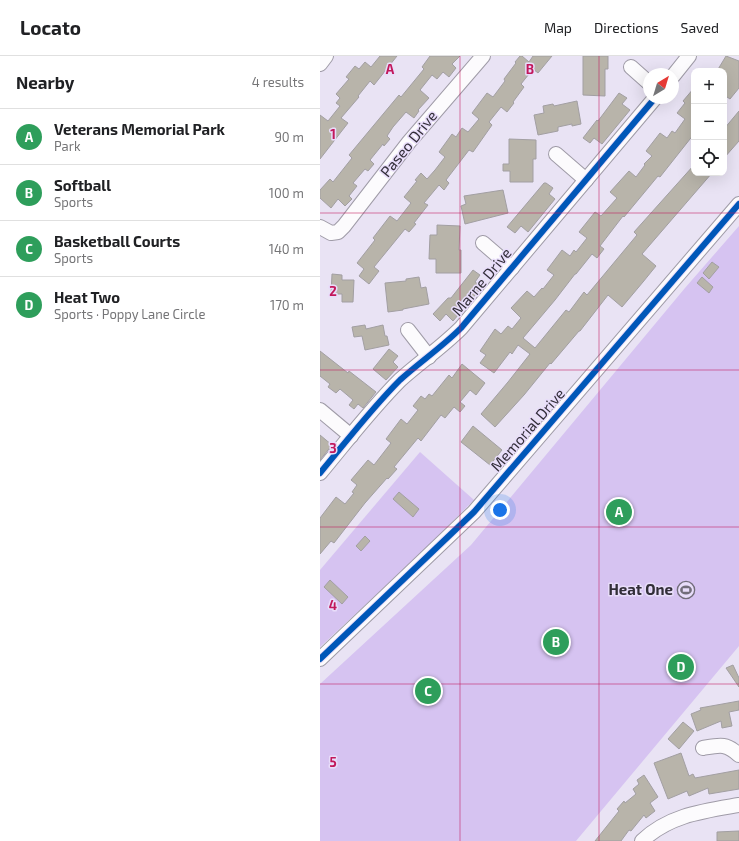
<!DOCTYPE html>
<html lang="en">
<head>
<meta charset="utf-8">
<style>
	:root { --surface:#fff; --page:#f6f6f6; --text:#202124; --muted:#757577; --line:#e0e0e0; --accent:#726d7a }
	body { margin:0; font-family:"Exo 2",sans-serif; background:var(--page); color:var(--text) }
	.controls { position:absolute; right:12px; top:12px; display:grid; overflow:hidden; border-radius:8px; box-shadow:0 4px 16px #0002 }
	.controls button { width:36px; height:36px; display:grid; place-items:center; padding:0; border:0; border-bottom:1px solid var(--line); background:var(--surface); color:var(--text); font:20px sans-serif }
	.compass { position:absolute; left:323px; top:12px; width:36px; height:36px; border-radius:50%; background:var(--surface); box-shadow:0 4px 16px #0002; rotate:38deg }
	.you { position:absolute; left:180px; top:454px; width:14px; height:14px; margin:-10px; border:3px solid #fff; border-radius:50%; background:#1a73e8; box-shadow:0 0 0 6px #1a73e833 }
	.badge { display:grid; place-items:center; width:26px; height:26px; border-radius:50%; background:var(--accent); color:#fff; font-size:13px; font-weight:700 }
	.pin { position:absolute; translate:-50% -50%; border:2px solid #fff; box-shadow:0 1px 4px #0006 }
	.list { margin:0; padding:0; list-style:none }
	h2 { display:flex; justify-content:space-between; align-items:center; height:52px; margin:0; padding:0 16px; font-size:17px }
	h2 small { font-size:13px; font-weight:400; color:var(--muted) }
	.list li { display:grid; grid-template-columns:26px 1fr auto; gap:12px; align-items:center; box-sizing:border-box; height:56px; padding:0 16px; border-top:1px solid var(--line) }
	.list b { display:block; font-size:15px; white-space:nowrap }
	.list p { margin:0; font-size:13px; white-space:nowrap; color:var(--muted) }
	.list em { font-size:13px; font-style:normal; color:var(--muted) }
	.icon { flex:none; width:22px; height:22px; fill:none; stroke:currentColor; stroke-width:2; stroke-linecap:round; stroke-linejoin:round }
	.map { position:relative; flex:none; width:419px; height:785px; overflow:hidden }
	header { display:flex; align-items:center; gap:24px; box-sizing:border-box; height:56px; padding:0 20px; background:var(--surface); border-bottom:1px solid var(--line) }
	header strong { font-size:19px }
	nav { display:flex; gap:22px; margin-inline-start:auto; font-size:14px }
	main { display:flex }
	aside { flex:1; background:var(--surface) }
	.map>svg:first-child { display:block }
	.green { fill:#d6c3f1 }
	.building { fill:#b8b4aa; stroke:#a29fa2 }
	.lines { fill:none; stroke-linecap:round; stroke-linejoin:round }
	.minor-casing { stroke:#9f9ba7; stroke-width:16 }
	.minor { stroke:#fcfbfd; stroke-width:14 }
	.cycleway-casing { stroke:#e8ddfa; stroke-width:8 }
	.cycleway { stroke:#0057b8; stroke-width:6 }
	.grid { fill:none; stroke:#c2185b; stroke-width:1; stroke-opacity:0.55 }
	.labels { text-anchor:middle; stroke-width:3; stroke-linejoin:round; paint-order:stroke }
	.street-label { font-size:15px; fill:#322e38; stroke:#e8ddfa }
	.poi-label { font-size:15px; font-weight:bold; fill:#322e38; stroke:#e8ddfa; text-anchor:end }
	.grid-label { font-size:13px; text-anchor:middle; font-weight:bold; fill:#c2185b; stroke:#e8ddfa; stroke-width:3; stroke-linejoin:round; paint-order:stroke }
</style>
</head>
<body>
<header>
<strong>Locato</strong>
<nav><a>Map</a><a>Directions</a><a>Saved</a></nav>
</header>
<main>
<aside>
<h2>Nearby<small>4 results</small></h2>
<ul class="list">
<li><span class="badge" style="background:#2e9e5b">A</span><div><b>Veterans Memorial Park</b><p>Park</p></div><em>90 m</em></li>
<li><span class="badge" style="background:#2e9e5b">B</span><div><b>Softball</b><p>Sports</p></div><em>100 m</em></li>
<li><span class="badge" style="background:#2e9e5b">C</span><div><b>Basketball Courts</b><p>Sports</p></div><em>140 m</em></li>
<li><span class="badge" style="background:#2e9e5b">D</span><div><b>Heat Two</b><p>Sports · Poppy Lane Circle</p></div><em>170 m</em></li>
</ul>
</aside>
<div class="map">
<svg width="419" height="785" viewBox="0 0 419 785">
	<rect width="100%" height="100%" fill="#e9e3f4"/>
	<g class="green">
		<polygon points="419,170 419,590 256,785 0,785 0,628 151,489 365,232"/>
		<polygon points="100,396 154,444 101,497 0,591 0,514"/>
	</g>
	<g class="building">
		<polygon points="60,0 77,0 54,29 50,25 38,40 39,41 21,62 28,67 0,103 0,59 8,65 20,50 16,47 20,42 16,38 29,23 26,21 35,10 39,13 45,6 51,11"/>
		<polygon points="110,0 140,0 132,8 136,12 129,21 123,16 117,23 112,19 100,34 109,42 98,54 99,55 94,62 86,56 73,71 67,80 70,83 64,90 63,88 50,104 54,108 48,115 45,113 33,127 37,130 29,140 32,143 25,150 18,143 11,152 0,142 0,134 10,123 13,126 32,102 29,99 79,39 81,41 104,13 102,11"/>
		<polygon points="200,0 202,0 209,6 213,0 232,0 218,17 213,13 201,28 204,31 193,46 194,47 187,56 181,51 169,66 172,69 153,96 149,94 126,124 129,127 124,134 119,129 104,147 108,149 94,167 96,168 89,176 85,173 54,211 59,215 49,228 39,220 44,213 37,207 55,184 53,182 70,160 77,165 91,147 84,141 97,125 95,124 101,117 107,123 115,114 125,101 119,96 132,78 136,81 142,72 148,76 159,63 152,57 167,37 173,41 185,25 184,23 196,7 195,6"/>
		<polygon points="263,0 288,0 288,13 285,13 285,40 263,39"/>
		<polygon points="406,0 419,5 419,32 410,43 404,39 404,15 397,15"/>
		<polygon points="374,32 374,78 340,121 338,120 304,161 303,160 280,190 284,193 277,202 272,198 256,218 255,218 235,244 203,282 215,292 246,254 249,256 264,236 267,239 317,179 314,176 374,109 374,117 392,117 322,198 336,210 323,226 302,251 288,239 260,275 259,275 231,308 230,307 204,339 175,371 161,358 188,326 210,298 198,289 192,298 190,296 174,317 160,307 166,299 160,295 175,273 181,278 188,270 192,273 201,262 191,252 207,235 214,241 222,232 223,233 234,219 227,214 242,194 250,200 254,194 256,196 267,182 259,176 275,156 281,160 297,142 290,136 309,115 316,121 325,109 324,108 332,100 326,95 340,77 347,82 352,75 355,77 365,63 357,57 365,47 363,45"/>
		<polygon points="299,37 307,42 302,48 310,54 282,88 274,82 270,87 263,82 277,64 278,65"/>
		<polygon points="257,45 261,68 252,70 252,68 238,71 238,75 218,79 214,59 224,57 223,50 233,48 234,50"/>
		<polygon points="419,55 419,85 404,102 404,73"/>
		<polygon points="189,83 216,84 216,103 213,103 213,126 190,126 190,115 183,115 183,108 189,108"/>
		<polygon points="224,127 226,127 233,132 229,138 235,143 208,176 201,170 195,177 187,171"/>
		<polygon points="183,134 188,157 145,168 141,150 146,148 144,140"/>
		<polygon points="117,169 140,170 139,194 141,194 141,217 116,217 116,203 109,203 110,179 117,179"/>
		<polygon points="392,206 399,211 389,223 383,217"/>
		<polygon points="153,214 160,219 155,226 162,231 133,265 126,258 120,265 113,258 128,242 131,242"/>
		<polygon points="12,218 22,219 22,224 34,224 33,246 22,246 22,238 11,238"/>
		<polygon points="99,221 101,232 106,231 109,248 83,253 83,254 68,256 65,227 86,225 86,223"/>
		<polygon points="382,221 393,231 389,237 377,227"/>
		<polygon points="45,269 46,273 63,269 65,280 67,280 69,289 45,294 42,280 34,281 32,271"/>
		<polygon points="69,293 78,300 73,306 78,311 66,324 53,313"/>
		<polygon points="0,295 28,317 29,315 56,336 43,352 38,348 34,353 29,349 33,344 20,333 16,337 8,331 10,328 0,320"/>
		<polygon points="142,308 165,327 156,339 150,334 140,346 145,350 140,356 134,351 125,362 121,359 101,385 98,382 74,411 77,413 68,423 67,422 45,447 14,487 11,485 0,498 0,462 16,441 25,448 34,437 32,436 37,429 31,424 48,404 54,409 71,387 66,383 81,363 87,368 98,354 93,350 101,340 105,343 109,338 112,340 129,319 132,322"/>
		<polygon points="153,370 182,394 170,409 141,386"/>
		<polygon points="0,379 12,389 0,404"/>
		<polygon points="79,436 99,453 93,461 73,443"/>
		<polygon points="45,480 50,485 41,495 36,490"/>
		<polygon points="10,524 28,541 22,548 4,531"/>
		<polygon points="413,609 419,622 419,631 406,612"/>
		<polygon points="419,645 419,654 409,656 412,670 402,672 401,665 377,675 371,658 381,654 380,652"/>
		<polygon points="363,666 374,675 359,693 348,683"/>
		<polygon points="361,697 369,720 373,718 375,722 419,714 419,733 389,738 388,732 369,740 367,735 348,743 334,707"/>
		<polygon points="324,719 338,741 330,747 335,755 326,762 324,759 311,775 309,774 301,785 275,785 299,755 297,753 304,745 305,747 316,738 313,733 319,728 317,724"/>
		<polygon points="419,775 419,785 397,785 397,776"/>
	</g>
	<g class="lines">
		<defs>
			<g id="minor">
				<polyline points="0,8 6,0"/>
				<polyline points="311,11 329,27"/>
				<polyline points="353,20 369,0"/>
				<polyline points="236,98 266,124"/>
				<polyline points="0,171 11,177 18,176 24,170 89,86 163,0"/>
				<polyline points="163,187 192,212"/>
				<polyline points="88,274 109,301"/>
				<polyline points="0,354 31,380"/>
				<path d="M0 417C26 386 51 353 80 324 100 306 122 291 141 272L335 42"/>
				<polyline points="0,603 154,456 419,148"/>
				<path d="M383 692C400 689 406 687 419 699"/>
				<path d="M322 785C349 759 384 755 419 749"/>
			</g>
		</defs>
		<use href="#minor" class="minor-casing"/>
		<use href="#minor" class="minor"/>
		<defs>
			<g id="cycleway">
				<path d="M0 417C26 386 51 353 80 324 100 306 122 291 141 272L335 42"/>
				<polyline points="0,603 154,456 419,148"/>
			</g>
		</defs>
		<use href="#cycleway" class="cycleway-casing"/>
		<use href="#cycleway" class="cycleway"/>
	</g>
	<path class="grid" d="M140 0V785M279 0V785M0 157H419M0 314H419M0 471H419M0 628H419"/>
	<defs>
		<symbol id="stadium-ring" viewBox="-11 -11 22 22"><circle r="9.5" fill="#e8ddfa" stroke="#726d7a" stroke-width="1.5"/><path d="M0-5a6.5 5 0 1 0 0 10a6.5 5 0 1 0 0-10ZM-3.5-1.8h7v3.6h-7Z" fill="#726d7a"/></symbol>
	</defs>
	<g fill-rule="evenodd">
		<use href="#stadium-ring" x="356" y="524" width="20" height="20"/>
	</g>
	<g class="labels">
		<g class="street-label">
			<text transform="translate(89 88) rotate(-51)" y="5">Paseo Drive</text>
			<text transform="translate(162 226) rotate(-50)" y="5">Marne Drive</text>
			<text transform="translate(208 374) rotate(-49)" y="5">Memorial Drive</text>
		</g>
		<g class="poi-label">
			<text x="353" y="539">Heat One</text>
		</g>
	</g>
	<g class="grid-label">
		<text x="70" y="18">A</text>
		<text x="210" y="18">B</text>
		<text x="13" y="83">1</text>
		<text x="13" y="240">2</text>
		<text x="13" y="397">3</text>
		<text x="13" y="554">4</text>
		<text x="13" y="711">5</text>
	</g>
</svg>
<div class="controls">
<button>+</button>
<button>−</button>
<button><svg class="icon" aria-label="locate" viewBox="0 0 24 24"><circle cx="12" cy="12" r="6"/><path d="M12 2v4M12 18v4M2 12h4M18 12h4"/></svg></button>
</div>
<svg class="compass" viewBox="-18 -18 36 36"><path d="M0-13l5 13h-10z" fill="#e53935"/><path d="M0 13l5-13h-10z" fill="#757577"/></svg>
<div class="you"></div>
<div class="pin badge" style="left:299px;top:456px;background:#2e9e5b">A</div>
<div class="pin badge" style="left:236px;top:586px;background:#2e9e5b">B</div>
<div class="pin badge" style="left:108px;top:635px;background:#2e9e5b">C</div>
<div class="pin badge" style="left:361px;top:611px;background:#2e9e5b">D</div>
</div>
</main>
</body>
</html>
